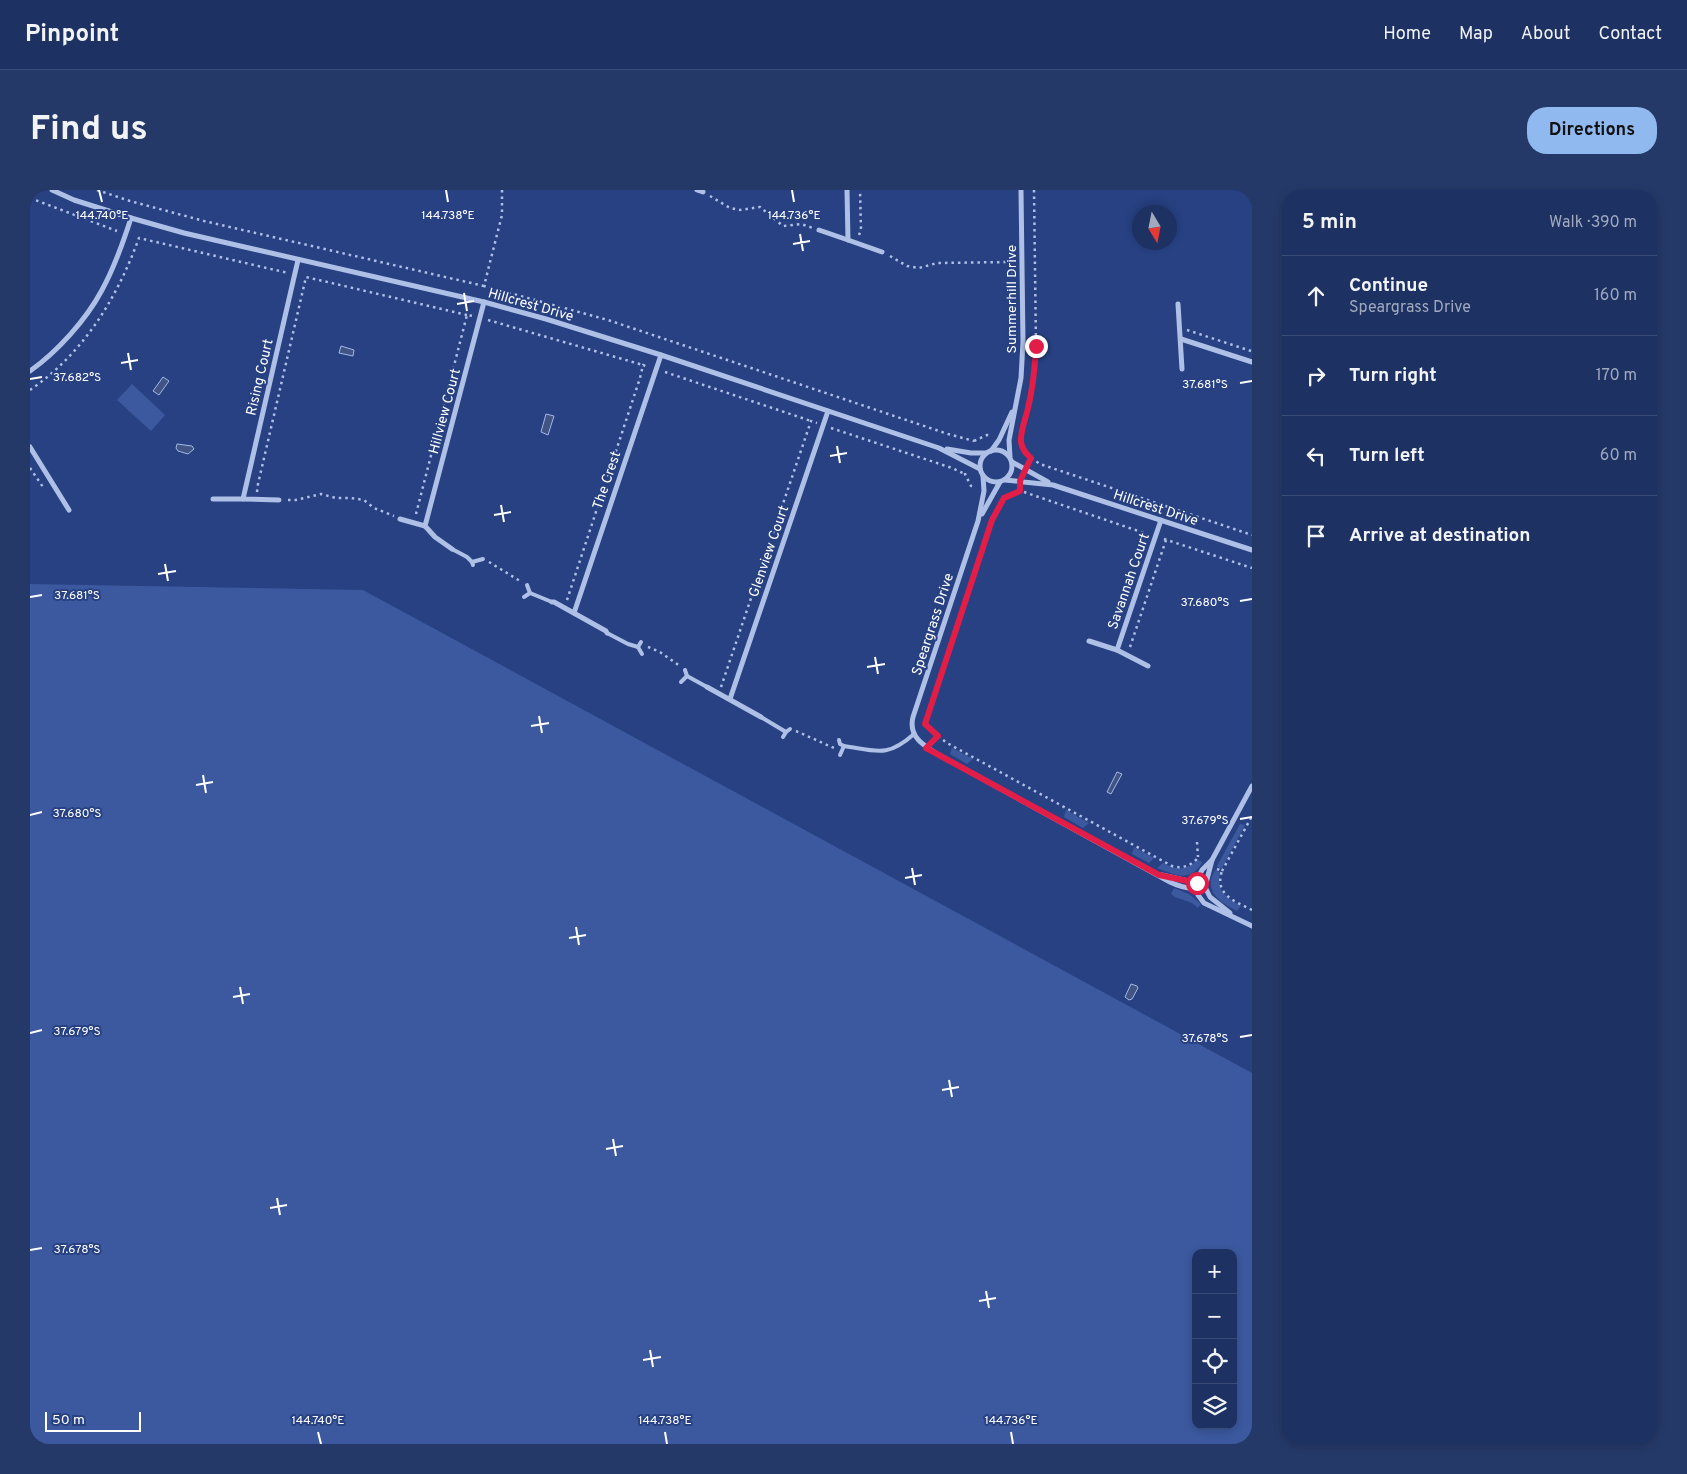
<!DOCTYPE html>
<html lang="en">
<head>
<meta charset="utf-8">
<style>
	:root { --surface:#1d3162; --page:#253968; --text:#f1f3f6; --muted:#a0a9be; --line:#3b4c77; --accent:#90b9f0 }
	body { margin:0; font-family:Overpass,sans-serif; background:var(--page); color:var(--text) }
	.controls { position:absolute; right:15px; bottom:15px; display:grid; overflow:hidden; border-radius:10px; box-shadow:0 2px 8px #0003 }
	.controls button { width:45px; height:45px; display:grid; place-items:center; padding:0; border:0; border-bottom:1px solid var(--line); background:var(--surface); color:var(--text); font:25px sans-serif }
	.compass { position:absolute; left:1102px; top:15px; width:45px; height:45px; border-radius:50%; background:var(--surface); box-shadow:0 2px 8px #0003; rotate:170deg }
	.scale { position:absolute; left:15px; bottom:12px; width:96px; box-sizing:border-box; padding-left:5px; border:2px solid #fff; border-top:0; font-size:14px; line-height:18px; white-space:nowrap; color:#fff; -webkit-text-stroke:4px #274182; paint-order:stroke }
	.stop { position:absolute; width:15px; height:15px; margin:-11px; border:4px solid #e11d48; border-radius:50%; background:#fff }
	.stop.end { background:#e11d48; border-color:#fff; box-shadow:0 1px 5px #0008 }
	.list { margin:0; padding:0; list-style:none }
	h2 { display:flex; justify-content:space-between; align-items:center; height:65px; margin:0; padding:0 20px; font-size:21px }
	h2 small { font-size:16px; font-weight:400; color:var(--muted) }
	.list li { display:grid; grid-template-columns:32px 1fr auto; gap:15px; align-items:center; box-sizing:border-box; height:80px; padding:0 20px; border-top:1px solid var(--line) }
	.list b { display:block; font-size:19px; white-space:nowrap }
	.list p { margin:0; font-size:16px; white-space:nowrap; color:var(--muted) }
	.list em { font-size:16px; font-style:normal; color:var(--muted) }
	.icon { flex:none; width:28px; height:28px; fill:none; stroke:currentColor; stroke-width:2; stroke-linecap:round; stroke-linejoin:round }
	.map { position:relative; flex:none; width:1222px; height:1254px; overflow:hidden; border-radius:20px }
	header { display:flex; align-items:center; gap:30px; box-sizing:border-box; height:70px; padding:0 25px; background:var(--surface); border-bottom:1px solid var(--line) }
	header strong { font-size:24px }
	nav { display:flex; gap:28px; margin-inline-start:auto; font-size:18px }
	.intro { display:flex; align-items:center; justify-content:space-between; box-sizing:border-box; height:120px; padding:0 30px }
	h1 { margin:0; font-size:35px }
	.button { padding:12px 22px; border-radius:20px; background:var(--accent); color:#111; font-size:18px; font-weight:700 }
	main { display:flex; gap:30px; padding:0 30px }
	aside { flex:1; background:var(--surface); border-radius:20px; box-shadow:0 2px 8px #0003 }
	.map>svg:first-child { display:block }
	.green { fill:#3c599f; fill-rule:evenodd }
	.water { fill:#415484; stroke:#a4b9e7 }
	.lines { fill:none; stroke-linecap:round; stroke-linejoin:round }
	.path { stroke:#afc0e6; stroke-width:2.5; stroke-dasharray:2.5 4; stroke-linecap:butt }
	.lane { stroke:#afc0e6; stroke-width:4 }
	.street { stroke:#afc0e6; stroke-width:5 }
	.route { stroke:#e11d48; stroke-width:6 }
	.ticks { fill:none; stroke:#fff; stroke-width:2 }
	.labels { text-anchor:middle; stroke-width:4; stroke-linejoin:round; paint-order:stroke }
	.street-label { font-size:14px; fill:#fff; stroke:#274182 }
	.ticks-label { font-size:12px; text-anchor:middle; fill:#fff; stroke:#274182; stroke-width:4; stroke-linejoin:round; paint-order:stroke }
</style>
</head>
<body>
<header>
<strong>Pinpoint</strong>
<nav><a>Home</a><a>Map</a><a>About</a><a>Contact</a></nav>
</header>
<div class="intro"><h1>Find us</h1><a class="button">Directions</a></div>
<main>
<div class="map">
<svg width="1222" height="1254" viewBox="0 0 1222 1254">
	<rect width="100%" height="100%" fill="#274182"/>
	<g class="green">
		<polygon points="102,194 135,225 121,241 87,210"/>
		<path d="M0 394 333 400 1222 883V1254H0ZM1166 1063H1203V1235H1166Z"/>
		<polygon points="922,557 922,558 943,569 937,574 920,564"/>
		<polygon points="1036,620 1059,633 1053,638 1034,627"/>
		<polygon points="1210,634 1215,635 1192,678 1190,679 1187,676"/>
		<polygon points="1104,657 1124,668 1119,673 1102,664"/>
		<path d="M1167 670 1171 671 1172 673C1159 693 1146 685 1127 678L1133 673C1146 680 1156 681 1167 670Z"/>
		<path d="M1185 680 1190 682C1187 703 1195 706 1211 716L1207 721C1189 712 1173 701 1185 680Z"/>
		<polygon points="1144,698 1159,704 1171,714 1168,718 1162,713 1145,707 1141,704"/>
	</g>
	<g class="water">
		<polygon points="311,156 324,160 323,166 309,163"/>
		<polygon points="133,187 139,191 129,205 123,201"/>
		<polygon points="516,224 524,226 518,245 511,242"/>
		<polygon points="147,254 162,256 164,259 158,264 148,261 146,258"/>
		<polygon points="1087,582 1092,584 1081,604 1077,602"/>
		<polygon points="1101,794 1107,796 1108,798 1102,809 1099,810 1095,807"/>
	</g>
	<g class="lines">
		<g class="path">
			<polyline points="67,0 100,11 174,31 454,96"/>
			<polyline points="472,0 472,25 454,96 578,130 918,244 944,251"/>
			<polyline points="1004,0 1006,156 1004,185 999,217 991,247 991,254 994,261 1000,267 1010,274 1222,345"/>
			<polyline points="680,6 700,18 710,20 730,17 753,36 771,34 783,38"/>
			<polyline points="0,8 87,41"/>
			<polyline points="829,45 831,40 830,0"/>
			<polyline points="860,66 877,76 889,78 907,73 981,72 981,84 984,84"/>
			<polyline points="458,130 613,175"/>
			<polyline points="1157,140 1221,161"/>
			<polyline points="635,182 781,231"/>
			<path d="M0 200C54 163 87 108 109 48L258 83"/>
			<polyline points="801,238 922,278 935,284"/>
			<polyline points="944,251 957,245 961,246"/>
			<polyline points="0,278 13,297"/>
			<polyline points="935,283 935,284 941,296 945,298"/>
			<polyline points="227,302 228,294 276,87 437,125"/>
			<polyline points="994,302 1117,344"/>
			<polyline points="973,308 990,300"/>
			<polyline points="258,310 266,310 291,304 306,308 321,308 334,310 344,318 364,326"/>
			<polyline points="386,324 437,125 443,126"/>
			<polyline points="1134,349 1222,378"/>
			<polyline points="459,372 490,391"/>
			<polyline points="537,410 610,188 613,175 618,177"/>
			<polyline points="618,457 630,462 650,476"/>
			<polyline points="1100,457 1136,350"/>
			<polyline points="691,497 781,231 787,233"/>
			<polyline points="766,541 804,558"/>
			<path d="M908 546 917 553 1142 676C1153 679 1160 676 1168 668"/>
			<polyline points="903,551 908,546 895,534 963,330 974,308"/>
			<polyline points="1167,652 1168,667"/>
			<path d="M1187 679 1192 681C1184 705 1205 711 1222 720"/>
			<polyline points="1192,681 1222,626"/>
		</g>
		<g class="lane">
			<polyline points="422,359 437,367 442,372"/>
			<polyline points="443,375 442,372 453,369"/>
			<polyline points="500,403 522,412"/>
			<polyline points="494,407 500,403 497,395"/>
			<polyline points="577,443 598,454 608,457"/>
			<polyline points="611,452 608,457 612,464"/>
			<polyline points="657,486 677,497"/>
			<polyline points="651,492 657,486 655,480"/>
			<polyline points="731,527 756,542"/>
			<polyline points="753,547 756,542 760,539"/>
			<path d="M809 550 810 554 814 556C847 561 857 568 884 544"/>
			<polyline points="810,565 814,556"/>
		</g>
		<g class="street">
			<polyline points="22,0 44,10 101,28 154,43 454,112 516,129 631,165 909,258 950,279"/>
			<polyline points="667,0 673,2"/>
			<polyline points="817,0 818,50 852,62"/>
			<polyline points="789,40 818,50"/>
			<polyline points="1148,114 1152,179"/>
			<polyline points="1151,149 1222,172"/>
			<path d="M0 181C27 162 56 130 72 100 84 78 93 53 101 28"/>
			<polyline points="0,257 39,320"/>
			<polyline points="917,259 941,263 956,263"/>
			<circle cx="966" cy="276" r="16"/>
			<polyline points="961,261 969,250 982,222"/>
			<polyline points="980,267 979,250 991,188 993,152 991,0"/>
			<polyline points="982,272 1018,292"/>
			<path d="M953 286 954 301 948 331 883 527C878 547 894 556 909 565L1140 692C1152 698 1163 700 1175 697"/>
			<polyline points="975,290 1023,295 1222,360"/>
			<polyline points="183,309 213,309"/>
			<polyline points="249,310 213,309 268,70"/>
			<polyline points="952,324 970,292"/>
			<polyline points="370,329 395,336"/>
			<polyline points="422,359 405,347 395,336 454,112"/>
			<polyline points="522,412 524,412 576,441 577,443"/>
			<polyline points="544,423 631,165"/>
			<polyline points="1059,451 1087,460"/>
			<polyline points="1118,476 1087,460 1131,330"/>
			<polyline points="677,497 731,527"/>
			<polyline points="700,509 798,221"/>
			<polyline points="1222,596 1182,670 1172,680 1168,688 1167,693 1168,705 1174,713 1222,736"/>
			<polyline points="1132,685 1167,693 1175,697 1180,707 1200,723"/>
			<polyline points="1175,697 1182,670"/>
		</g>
	</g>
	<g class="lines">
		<path class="route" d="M1006 156C1005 177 1003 198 998 218 996 228 990 241 991 252 992 259 996 264 1001 268L990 291V301L974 308 962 330 895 534 908 546 896 558 1129 685 1167 693"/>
	</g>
	<path class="ticks" d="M69 0 72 12M416 0 418 12M762 0 764 12M770 44 773 61M763 54 780 51M434 103 437 121M427 114 444 111M98 163 101 180M91 173 108 170M0 189 12 187M1210 193 1222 191M807 256 810 273M800 266 817 263M471 315 474 332M464 325 481 322M135 374 138 391M128 384 146 381M0 407 12 405M1210 411 1222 409M845 467 848 484M837 477 855 474M509 526 512 543M501 536 519 533M173 585 176 603M166 595 183 592M0 625 12 622M1210 629 1222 627M882 678 885 695M875 688 892 685M546 737 549 755M539 748 556 745M210 797 213 814M203 807 220 804M0 843 12 840M1210 847 1222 845M919 890 922 907M912 900 929 897M583 949 586 966M576 959 593 956M247 1008 250 1025M240 1018 257 1015M0 1060 12 1058M956 1101 959 1118M949 1111 966 1108M620 1160 623 1177M613 1170 631 1167M288 1242 291 1254M635 1242 637 1254M981 1242 983 1254"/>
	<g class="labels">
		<g class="street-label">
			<text transform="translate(981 109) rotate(-90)" y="5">Summerhill Drive</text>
			<text transform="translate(501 114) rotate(16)" y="5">Hillcrest Drive</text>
			<text transform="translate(229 187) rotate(-77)" y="5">Rising Court</text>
			<text transform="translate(414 221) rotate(-75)" y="5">Hillview Court</text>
			<text transform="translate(576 290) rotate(-71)" y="5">The Crest</text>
			<text transform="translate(1126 317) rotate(18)" y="5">Hillcrest Drive</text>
			<text transform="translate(738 361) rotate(-71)" y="5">Glenview Court</text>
			<text transform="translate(1098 391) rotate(-71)" y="5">Savannah Court</text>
			<text transform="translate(902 434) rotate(-72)" y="5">Speargrass Drive</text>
		</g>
	</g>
	<g class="ticks-label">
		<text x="72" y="29">144.740°E</text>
		<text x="418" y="29">144.738°E</text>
		<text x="764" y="29">144.736°E</text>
		<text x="47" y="191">37.682°S</text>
		<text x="1175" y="198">37.681°S</text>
		<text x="47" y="409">37.681°S</text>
		<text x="1175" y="416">37.680°S</text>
		<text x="47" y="627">37.680°S</text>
		<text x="1175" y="634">37.679°S</text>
		<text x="47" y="845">37.679°S</text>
		<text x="1175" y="852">37.678°S</text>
		<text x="47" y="1063">37.678°S</text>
		<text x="288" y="1234">144.740°E</text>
		<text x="635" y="1234">144.738°E</text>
		<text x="981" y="1234">144.736°E</text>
	</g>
</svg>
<div class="controls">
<button>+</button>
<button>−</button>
<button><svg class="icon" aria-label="locate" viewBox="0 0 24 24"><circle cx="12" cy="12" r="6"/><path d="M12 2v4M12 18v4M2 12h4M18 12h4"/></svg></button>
<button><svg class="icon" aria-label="layers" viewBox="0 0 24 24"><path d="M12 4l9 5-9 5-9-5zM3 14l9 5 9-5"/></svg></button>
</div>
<svg class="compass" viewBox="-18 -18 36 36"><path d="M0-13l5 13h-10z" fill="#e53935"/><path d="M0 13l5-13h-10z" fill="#a0a9be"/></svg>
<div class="scale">50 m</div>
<div class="stop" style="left:1167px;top:693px"></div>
<div class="stop end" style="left:1006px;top:156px"></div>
</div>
<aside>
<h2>5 min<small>Walk · 390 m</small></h2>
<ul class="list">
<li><svg class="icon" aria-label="ahead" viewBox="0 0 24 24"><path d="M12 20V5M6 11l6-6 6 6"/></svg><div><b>Continue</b><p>Speargrass Drive</p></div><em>160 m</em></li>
<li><svg class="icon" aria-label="right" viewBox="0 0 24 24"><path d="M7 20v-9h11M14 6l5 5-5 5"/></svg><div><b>Turn right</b></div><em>170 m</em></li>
<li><svg class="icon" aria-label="left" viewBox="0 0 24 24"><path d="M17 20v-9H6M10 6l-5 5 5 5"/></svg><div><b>Turn left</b></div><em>60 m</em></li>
<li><svg class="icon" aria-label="arrive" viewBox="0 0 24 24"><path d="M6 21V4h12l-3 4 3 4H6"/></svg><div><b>Arrive at destination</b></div></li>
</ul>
</aside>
</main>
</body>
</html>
